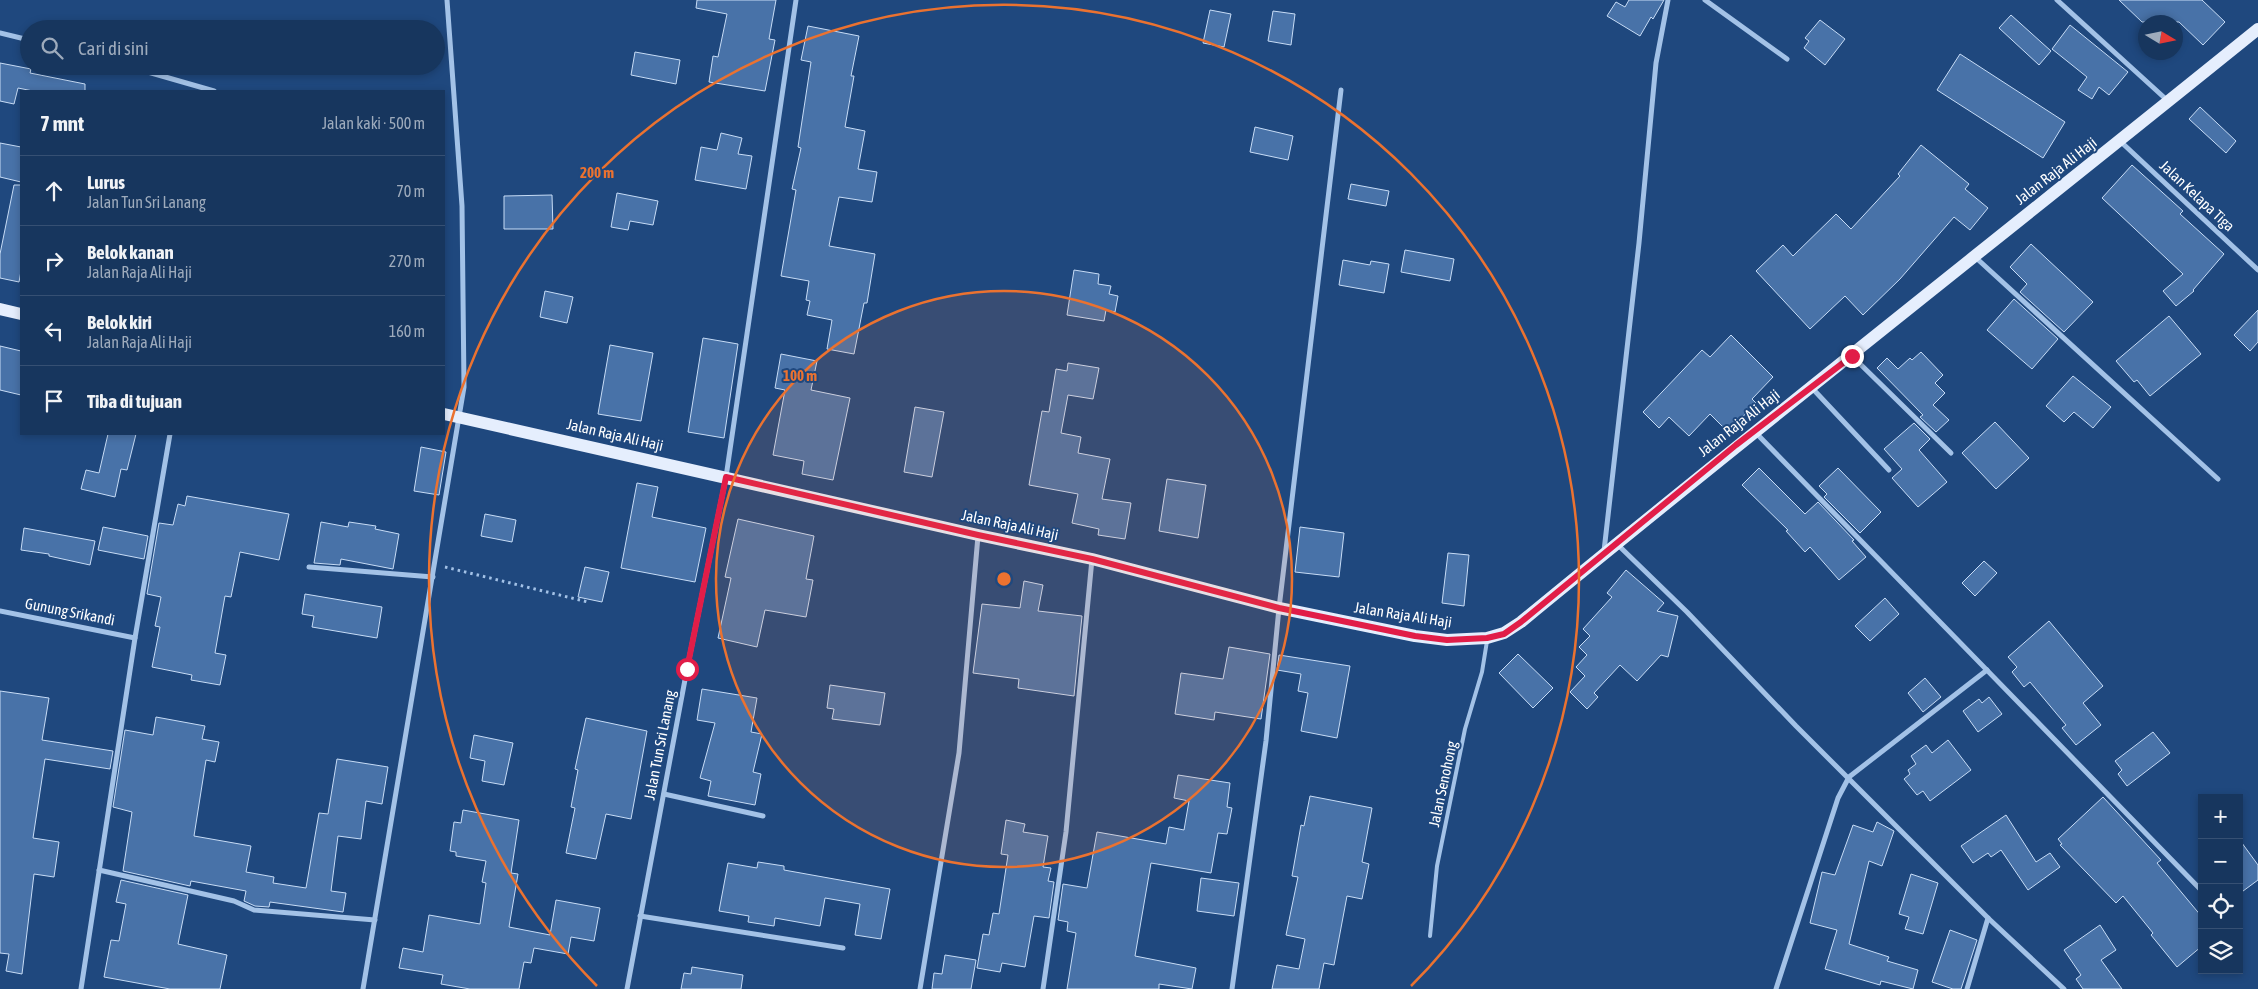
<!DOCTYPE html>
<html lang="id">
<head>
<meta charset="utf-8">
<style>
	:root { --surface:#17365e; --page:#203e64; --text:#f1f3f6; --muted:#9eabbc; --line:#365073 }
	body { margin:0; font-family:"Asap Condensed",sans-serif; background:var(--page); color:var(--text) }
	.controls { position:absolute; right:15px; bottom:15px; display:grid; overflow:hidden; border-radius:0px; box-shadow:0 2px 8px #0003 }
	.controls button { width:45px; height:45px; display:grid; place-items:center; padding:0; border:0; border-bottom:1px solid var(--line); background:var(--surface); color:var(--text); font:25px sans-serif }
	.compass { position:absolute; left:2138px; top:15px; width:45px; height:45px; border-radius:50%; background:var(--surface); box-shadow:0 2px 8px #0003; rotate:100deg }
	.stop { position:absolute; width:15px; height:15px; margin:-11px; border:4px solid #e11d48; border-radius:50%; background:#fff }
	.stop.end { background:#e11d48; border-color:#fff; box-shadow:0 1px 5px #0008 }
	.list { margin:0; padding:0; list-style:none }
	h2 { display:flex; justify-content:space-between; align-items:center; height:65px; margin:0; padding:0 20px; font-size:21px }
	h2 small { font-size:16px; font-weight:400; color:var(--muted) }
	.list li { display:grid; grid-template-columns:32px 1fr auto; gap:15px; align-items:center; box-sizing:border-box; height:70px; padding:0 20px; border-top:1px solid var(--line) }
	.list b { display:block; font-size:19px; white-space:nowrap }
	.list p { margin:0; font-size:16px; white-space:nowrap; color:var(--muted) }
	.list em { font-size:16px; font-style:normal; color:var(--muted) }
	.icon { flex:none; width:28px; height:28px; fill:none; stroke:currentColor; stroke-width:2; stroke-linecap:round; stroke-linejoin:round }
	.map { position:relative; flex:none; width:2258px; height:989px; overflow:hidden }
	.search { position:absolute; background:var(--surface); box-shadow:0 2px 8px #0003; left:20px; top:20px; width:425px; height:55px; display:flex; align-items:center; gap:12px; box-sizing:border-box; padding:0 18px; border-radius:28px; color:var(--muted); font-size:19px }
	.panel { position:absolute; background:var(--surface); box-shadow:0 2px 8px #0003; left:20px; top:90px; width:425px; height:345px; border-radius:0px }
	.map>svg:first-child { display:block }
	.building { fill:#4872a8; stroke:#c7dcf6 }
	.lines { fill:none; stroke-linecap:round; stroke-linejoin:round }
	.path { stroke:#a3c2e7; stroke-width:3; stroke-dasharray:2.5 4; stroke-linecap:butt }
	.service { stroke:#a3c2e7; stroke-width:4 }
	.minor { stroke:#a3c2e7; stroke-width:5 }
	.primary { stroke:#e5eefd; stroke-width:12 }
	.route { stroke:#e11d48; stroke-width:6 }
	.ring { fill:none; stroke:#eb7230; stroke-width:2.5 }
	.labels { text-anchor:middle; stroke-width:4; stroke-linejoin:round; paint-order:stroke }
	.street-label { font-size:15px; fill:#fff; stroke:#1f487e }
	.centre { fill:#eb7230; stroke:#1f487e; stroke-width:2.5 }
	.ring-label { font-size:15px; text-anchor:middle; font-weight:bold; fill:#eb7230; stroke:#1f487e; stroke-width:4; stroke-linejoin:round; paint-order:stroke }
</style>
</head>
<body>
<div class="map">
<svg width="2258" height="989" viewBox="0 0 2258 989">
	<rect width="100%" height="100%" fill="#1f487e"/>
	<g class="building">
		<polygon points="697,0 776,0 769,39 775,40 765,91 709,82 713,56 718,57 727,14 696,8"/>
		<polygon points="1629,0 1664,0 1653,19 1651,17 1640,36 1607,16 1616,2 1625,7"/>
		<polygon points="2119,0 2202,0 2225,22 2203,45 2179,22 2142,22"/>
		<polygon points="1210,10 1231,14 1224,47 1203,43"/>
		<polygon points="1273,11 1295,14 1291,45 1268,41"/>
		<polygon points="2011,15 2051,51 2039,65 1999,28"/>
		<polygon points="1820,20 1845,39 1825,65 1804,48 1809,41 1805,38"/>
		<polygon points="2070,25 2128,72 2109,95 2099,87 2092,99 2078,90 2087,77 2052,49"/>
		<polygon points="808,26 859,36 851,76 854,76 845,127 865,131 858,169 877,172 872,202 839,197 829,246 875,254 867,303 864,303 854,354 827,349 832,320 807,315 810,301 806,300 809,281 781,276 796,190 792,189 801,148 798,147 811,62 801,60"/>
		<polygon points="635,52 680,60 676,84 631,75"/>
		<polygon points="1960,54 2065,122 2043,158 1937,90"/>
		<polygon points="0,63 31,69 30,73 85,84 85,91 33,91 18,88 14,104 0,101"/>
		<polygon points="2200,107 2236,141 2226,153 2189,119"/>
		<polygon points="1255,127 1293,136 1288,160 1250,152"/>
		<polygon points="721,133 742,138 738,154 752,156 746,189 695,180 701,147 717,150"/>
		<polygon points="0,143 21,147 21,182 0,177"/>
		<polygon points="1921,145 1969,184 1965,189 1988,208 1970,230 1954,217 1900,279 1863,315 1845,296 1810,329 1756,271 1783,245 1793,256 1836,214 1851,229 1900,176 1898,174"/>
		<polygon points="2132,165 2183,211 2180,214 2224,254 2193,290 2194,291 2176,306 2163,291 2183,274 2102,198"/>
		<polygon points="1351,184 1389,191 1386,206 1348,199"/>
		<polygon points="14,185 21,185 21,271 19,282 0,278 0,254"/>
		<polygon points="617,193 658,201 653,225 630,221 628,230 611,227"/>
		<polygon points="552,195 553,229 504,229 504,196"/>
		<polygon points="2031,244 2093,302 2064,332 2020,292 2027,284 2010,267"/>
		<polygon points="1405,250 1454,259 1450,281 1401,272"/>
		<polygon points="1343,260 1370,265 1371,261 1389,264 1384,293 1339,285"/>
		<polygon points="1074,270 1099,274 1098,284 1111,286 1109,294 1118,296 1115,312 1106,310 1104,321 1067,315"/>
		<polygon points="545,291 573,297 567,323 540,317"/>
		<polygon points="2014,299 2058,339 2032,369 1987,330"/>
		<polygon points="2258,310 2258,342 2250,351 2234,335"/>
		<polygon points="2169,316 2201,354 2150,396 2137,380 2134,382 2116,361"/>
		<polygon points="1731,335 1773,377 1752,399 1756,403 1728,432 1710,414 1689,436 1669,417 1659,428 1643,412 1702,350 1710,357"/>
		<polygon points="703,338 738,344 724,438 688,432"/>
		<polygon points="610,345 653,353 641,421 598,414"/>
		<polygon points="0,346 21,351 21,395 0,390"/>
		<polygon points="1921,352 1943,375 1935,383 1945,393 1933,405 1949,420 1936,432 1920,417 1923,415 1877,368 1887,358 1898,369 1910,358 1912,360"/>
		<polygon points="781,354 817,361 811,390 850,398 833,480 802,474 804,461 773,455 785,390 775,388"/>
		<polygon points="1068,363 1099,368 1093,399 1068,395 1061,433 1081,437 1078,453 1110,459 1102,499 1131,503 1125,539 1098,535 1099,529 1072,523 1078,494 1029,485 1042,411 1049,412 1056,369 1067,371"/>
		<polygon points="2073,376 2111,407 2093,428 2074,412 2064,422 2046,406"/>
		<polygon points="915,407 944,412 932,477 904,472"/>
		<polygon points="1995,422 2029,458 1996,489 1962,453"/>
		<polygon points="1914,423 1930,439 1919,450 1947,482 1918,507 1892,478 1902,469 1884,449"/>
		<polygon points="108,434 136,434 127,470 121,469 115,497 81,489 86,470 99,473"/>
		<polygon points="421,447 446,452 439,495 414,491"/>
		<polygon points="1759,468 1805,514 1818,502 1854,540 1852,541 1866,557 1839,580 1810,547 1805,552 1786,531 1788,530 1742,485"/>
		<polygon points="1838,468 1881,512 1860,533 1824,497 1827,494 1819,486"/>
		<polygon points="1167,479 1206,485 1198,538 1159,531"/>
		<polygon points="637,483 658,487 652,517 706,528 695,582 621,568"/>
		<polygon points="187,496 289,514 279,560 240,552 231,597 225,596 215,653 226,655 220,685 191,680 192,675 152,667 160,627 155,626 161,597 147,594 159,523 173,525 178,504 185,506"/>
		<polygon points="485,514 516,520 512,542 481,536"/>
		<polygon points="738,519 814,536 806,579 813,580 806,617 765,610 757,647 718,638 731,578 725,577"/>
		<polygon points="321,522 348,527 349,522 376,526 375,529 399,534 393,569 341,559 340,565 314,563"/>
		<polygon points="103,527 148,536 144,559 98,550"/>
		<polygon points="1300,527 1344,533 1339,577 1295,572"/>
		<polygon points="24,528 95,541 90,565 49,556 49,554 21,550"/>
		<polygon points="1448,553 1469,555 1464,606 1442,603"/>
		<polygon points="1984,561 1997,573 1975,596 1962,583"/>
		<polygon points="585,567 609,572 602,602 578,597"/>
		<polygon points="1626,570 1664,603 1657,611 1678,616 1668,657 1661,655 1637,681 1620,665 1594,693 1598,697 1587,709 1570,692 1585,676 1576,667 1587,655 1579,647 1590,636 1583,629 1612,597 1607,593"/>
		<polygon points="1024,581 1043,585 1038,611 1082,616 1074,696 1018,688 1019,679 973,673 982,604 1020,608"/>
		<polygon points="305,594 382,607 377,638 312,627 314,616 302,614"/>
		<polygon points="1885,598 1899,614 1870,641 1855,626"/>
		<polygon points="2049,621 2103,686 2083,703 2101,725 2076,745 2062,728 2066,725 2030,682 2024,687 2012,672 2017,667 2008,657"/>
		<polygon points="1229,647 1270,654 1261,719 1215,712 1214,720 1175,714 1181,673 1223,679"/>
		<polygon points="1518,654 1553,688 1533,708 1499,673"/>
		<polygon points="1279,655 1350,666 1337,738 1301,731 1308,693 1298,691 1301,674 1277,670"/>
		<polygon points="1925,678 1941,697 1923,712 1908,693"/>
		<polygon points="830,685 885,693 880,725 832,719 834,709 827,708"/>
		<polygon points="702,689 757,698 751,732 762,734 753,772 761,774 755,805 708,796 711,781 700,778 715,723 697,720"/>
		<polygon points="0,691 49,698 42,740 113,751 110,769 45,759 33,838 59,842 54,877 34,874 22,974 6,971 9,954 0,953"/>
		<polygon points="1989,697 2002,714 1978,732 1963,711 1979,699 1982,703"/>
		<polygon points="156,717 205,726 202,739 219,742 215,762 206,760 194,836 251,846 246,872 274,877 273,883 306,888 319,813 328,814 337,759 388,767 382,804 366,801 361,839 338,836 331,891 346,893 343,912 270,902 269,907 255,906 244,901 246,891 191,881 190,886 123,871 132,812 113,807 125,730 153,735"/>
		<polygon points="586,718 647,731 631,819 606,814 596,859 566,853 575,808 571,807 578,770 575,769"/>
		<polygon points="2153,732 2170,753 2127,786 2118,774 2122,770 2115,761"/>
		<polygon points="474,735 513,743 504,785 482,781 485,761 470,758"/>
		<polygon points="1948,740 1971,770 1930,801 1923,791 1917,795 1904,779 1910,774 1908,770 1916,764 1911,756 1926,745 1932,753"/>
		<polygon points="1178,775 1230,783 1227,807 1232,808 1227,834 1218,833 1211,873 1151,863 1135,956 1196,968 1192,989 1159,984 1159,989 1067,989 1076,933 1067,931 1068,922 1058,920 1063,884 1087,888 1097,832 1166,844 1169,827 1184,830 1189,801 1174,798"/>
		<polygon points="1310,796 1372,808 1362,862 1369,864 1362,899 1347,896 1334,965 1324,963 1319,989 1272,989 1277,965 1299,969 1305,939 1286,935 1298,877 1292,876 1301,825 1304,826"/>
		<polygon points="2103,797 2161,860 2157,863 2202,917 2202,946 2177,967 2151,935 2153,933 2123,896 2116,903 2060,845 2062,844 2058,839"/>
		<polygon points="463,810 519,820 511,873 518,874 509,927 550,935 556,900 600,908 594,941 571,937 568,954 534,948 531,963 524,962 519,989 470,989 441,984 443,975 399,968 403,948 423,952 429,915 480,924 486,883 482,882 486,861 456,856 456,852 450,851 454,822 461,823"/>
		<polygon points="2006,815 2036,862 2050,853 2060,867 2028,890 2001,850 1991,857 1988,853 1973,863 1961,846"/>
		<polygon points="1006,820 1025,824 1023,832 1048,836 1043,867 1051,868 1048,881 1054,882 1049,918 1034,916 1025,967 1002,963 1000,972 977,968 983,934 989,935 993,913 999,914 1008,855 1001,854"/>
		<polygon points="1877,822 1894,831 1882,866 1869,861 1849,944 1889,957 1887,961 1918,970 1913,989 1881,981 1880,985 1825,969 1837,930 1810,923 1822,872 1835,875 1853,825 1873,832"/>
		<polygon points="2239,839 2258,865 2258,880 2239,894"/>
		<polygon points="758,862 784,866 784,870 890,889 881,939 855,935 860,904 825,898 820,926 775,918 774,926 748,922 749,916 719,911 728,863 757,868"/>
		<polygon points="1911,874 1938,883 1923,934 1905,929 1909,917 1899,914"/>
		<polygon points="1201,878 1239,883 1234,916 1197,911"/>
		<polygon points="121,880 188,895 178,944 227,955 220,989 170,989 104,977 111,940 119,941 126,904 116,902"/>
		<polygon points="2100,925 2116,950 2101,960 2122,989 2083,989 2076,979 2081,975 2064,950"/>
		<polygon points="1950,930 1977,940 1961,989 1953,989 1932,982"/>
		<polygon points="945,955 976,960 971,989 932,989 934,973 942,974"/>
		<polygon points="692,967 743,975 741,989 681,989 684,973 691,974"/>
	</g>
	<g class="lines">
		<polyline class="path" points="445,567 588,602"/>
		<polyline class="service" points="1430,936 1437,866 1465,729 1482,672 1487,641"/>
		<g class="minor">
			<polyline points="1705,0 1787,59"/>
			<polyline points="2057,0 2168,101"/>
			<polyline points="0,33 29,40"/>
			<polyline points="127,66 214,91"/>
			<polyline points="2120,141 2258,270"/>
			<polyline points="1974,256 2218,479"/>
			<polyline points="1852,356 1951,453"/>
			<polyline points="1812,388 1889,470"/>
			<polyline points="1755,432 2202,891"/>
			<polyline points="1618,545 1687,612 1796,726 1988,918 2064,989"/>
			<polyline points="1604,551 1639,243 1656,63 1668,0"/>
			<polyline points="309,567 433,577"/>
			<polyline points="0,611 135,638"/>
			<polyline points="664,794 763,816"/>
			<polyline points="99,870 234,901 254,910 375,920"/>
			<polyline points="640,916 843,948"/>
			<polyline points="81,989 135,638 170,434"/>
			<polyline points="363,989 464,387 462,206 447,0"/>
			<polyline points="627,989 687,669 726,477 796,0"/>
			<polyline points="920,989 959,753 978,536"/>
			<polyline points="1043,989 1066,832 1092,559"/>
			<polyline points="1232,989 1266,741 1279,608 1341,90"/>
			<polyline points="1776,989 1838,798 1849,777 1987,670"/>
			<polyline points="1967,989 1988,918"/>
		</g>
		<g class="primary">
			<polyline points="0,309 21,314"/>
			<path d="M444 414 978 535 1092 559 1279 608 1415 636 1447 640 1487 638 1504 633 1521 622C1764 422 2013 227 2258 29"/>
		</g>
	</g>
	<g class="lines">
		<polyline class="route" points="687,669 726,477 978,535 1092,559 1279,608 1415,636 1447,640 1487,638 1504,634 1521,622 1736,445 1852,356"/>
	</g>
	<circle cx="1004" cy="579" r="288" fill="#eb7230" fill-opacity=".12"/>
	<g class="ring">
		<circle cx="1004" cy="579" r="288"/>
		<path d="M597 986A575 575 0 1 1 1411 986"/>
	</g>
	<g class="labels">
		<g class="street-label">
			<text transform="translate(2056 171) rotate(-38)" y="5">Jalan Raja Ali Haji</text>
			<text transform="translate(2197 196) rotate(43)" y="5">Jalan Kelapa Tiga</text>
			<text transform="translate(1739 423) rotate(-38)" y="5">Jalan Raja Ali Haji</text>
			<text transform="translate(615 435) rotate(13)" y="5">Jalan Raja Ali Haji</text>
			<text transform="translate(1010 525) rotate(12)" y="5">Jalan Raja Ali Haji</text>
			<text transform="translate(70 612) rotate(11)" y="5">Gunung Srikandi</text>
			<text transform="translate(1403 615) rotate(9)" y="5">Jalan Raja Ali Haji</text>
			<text transform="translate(660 745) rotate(-79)" y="5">Jalan Tun Sri Lanang</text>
			<text transform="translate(1443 784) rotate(-78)" y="5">Jalan Senohong</text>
		</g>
	</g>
	<circle cx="1004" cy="579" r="8" class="centre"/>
	<g class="ring-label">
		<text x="597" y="178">200 m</text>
		<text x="800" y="381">100 m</text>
	</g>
</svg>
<div class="controls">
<button>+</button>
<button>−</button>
<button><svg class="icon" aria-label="locate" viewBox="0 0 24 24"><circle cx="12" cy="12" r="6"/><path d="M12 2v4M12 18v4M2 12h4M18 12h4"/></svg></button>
<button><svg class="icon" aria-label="layers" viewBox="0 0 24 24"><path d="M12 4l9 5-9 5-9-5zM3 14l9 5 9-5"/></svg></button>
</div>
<svg class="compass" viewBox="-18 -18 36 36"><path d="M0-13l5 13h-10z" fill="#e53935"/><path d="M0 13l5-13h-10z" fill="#9eabbc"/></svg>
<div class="stop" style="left:687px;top:669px"></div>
<div class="stop end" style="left:1852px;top:356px"></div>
<div class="search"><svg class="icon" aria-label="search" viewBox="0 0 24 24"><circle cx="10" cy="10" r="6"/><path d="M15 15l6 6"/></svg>Cari di sini</div>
<section class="panel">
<h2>7 mnt<small>Jalan kaki · 500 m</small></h2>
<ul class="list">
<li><svg class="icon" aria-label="ahead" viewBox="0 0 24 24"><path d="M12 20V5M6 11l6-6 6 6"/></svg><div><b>Lurus</b><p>Jalan Tun Sri Lanang</p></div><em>70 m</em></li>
<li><svg class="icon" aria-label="right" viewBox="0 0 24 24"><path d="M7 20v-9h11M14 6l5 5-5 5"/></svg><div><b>Belok kanan</b><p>Jalan Raja Ali Haji</p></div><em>270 m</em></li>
<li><svg class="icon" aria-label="left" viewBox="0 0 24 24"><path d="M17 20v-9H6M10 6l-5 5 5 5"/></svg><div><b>Belok kiri</b><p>Jalan Raja Ali Haji</p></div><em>160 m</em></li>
<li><svg class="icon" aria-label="arrive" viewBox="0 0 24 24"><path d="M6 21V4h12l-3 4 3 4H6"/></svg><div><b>Tiba di tujuan</b></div></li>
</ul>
</section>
</div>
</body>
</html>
